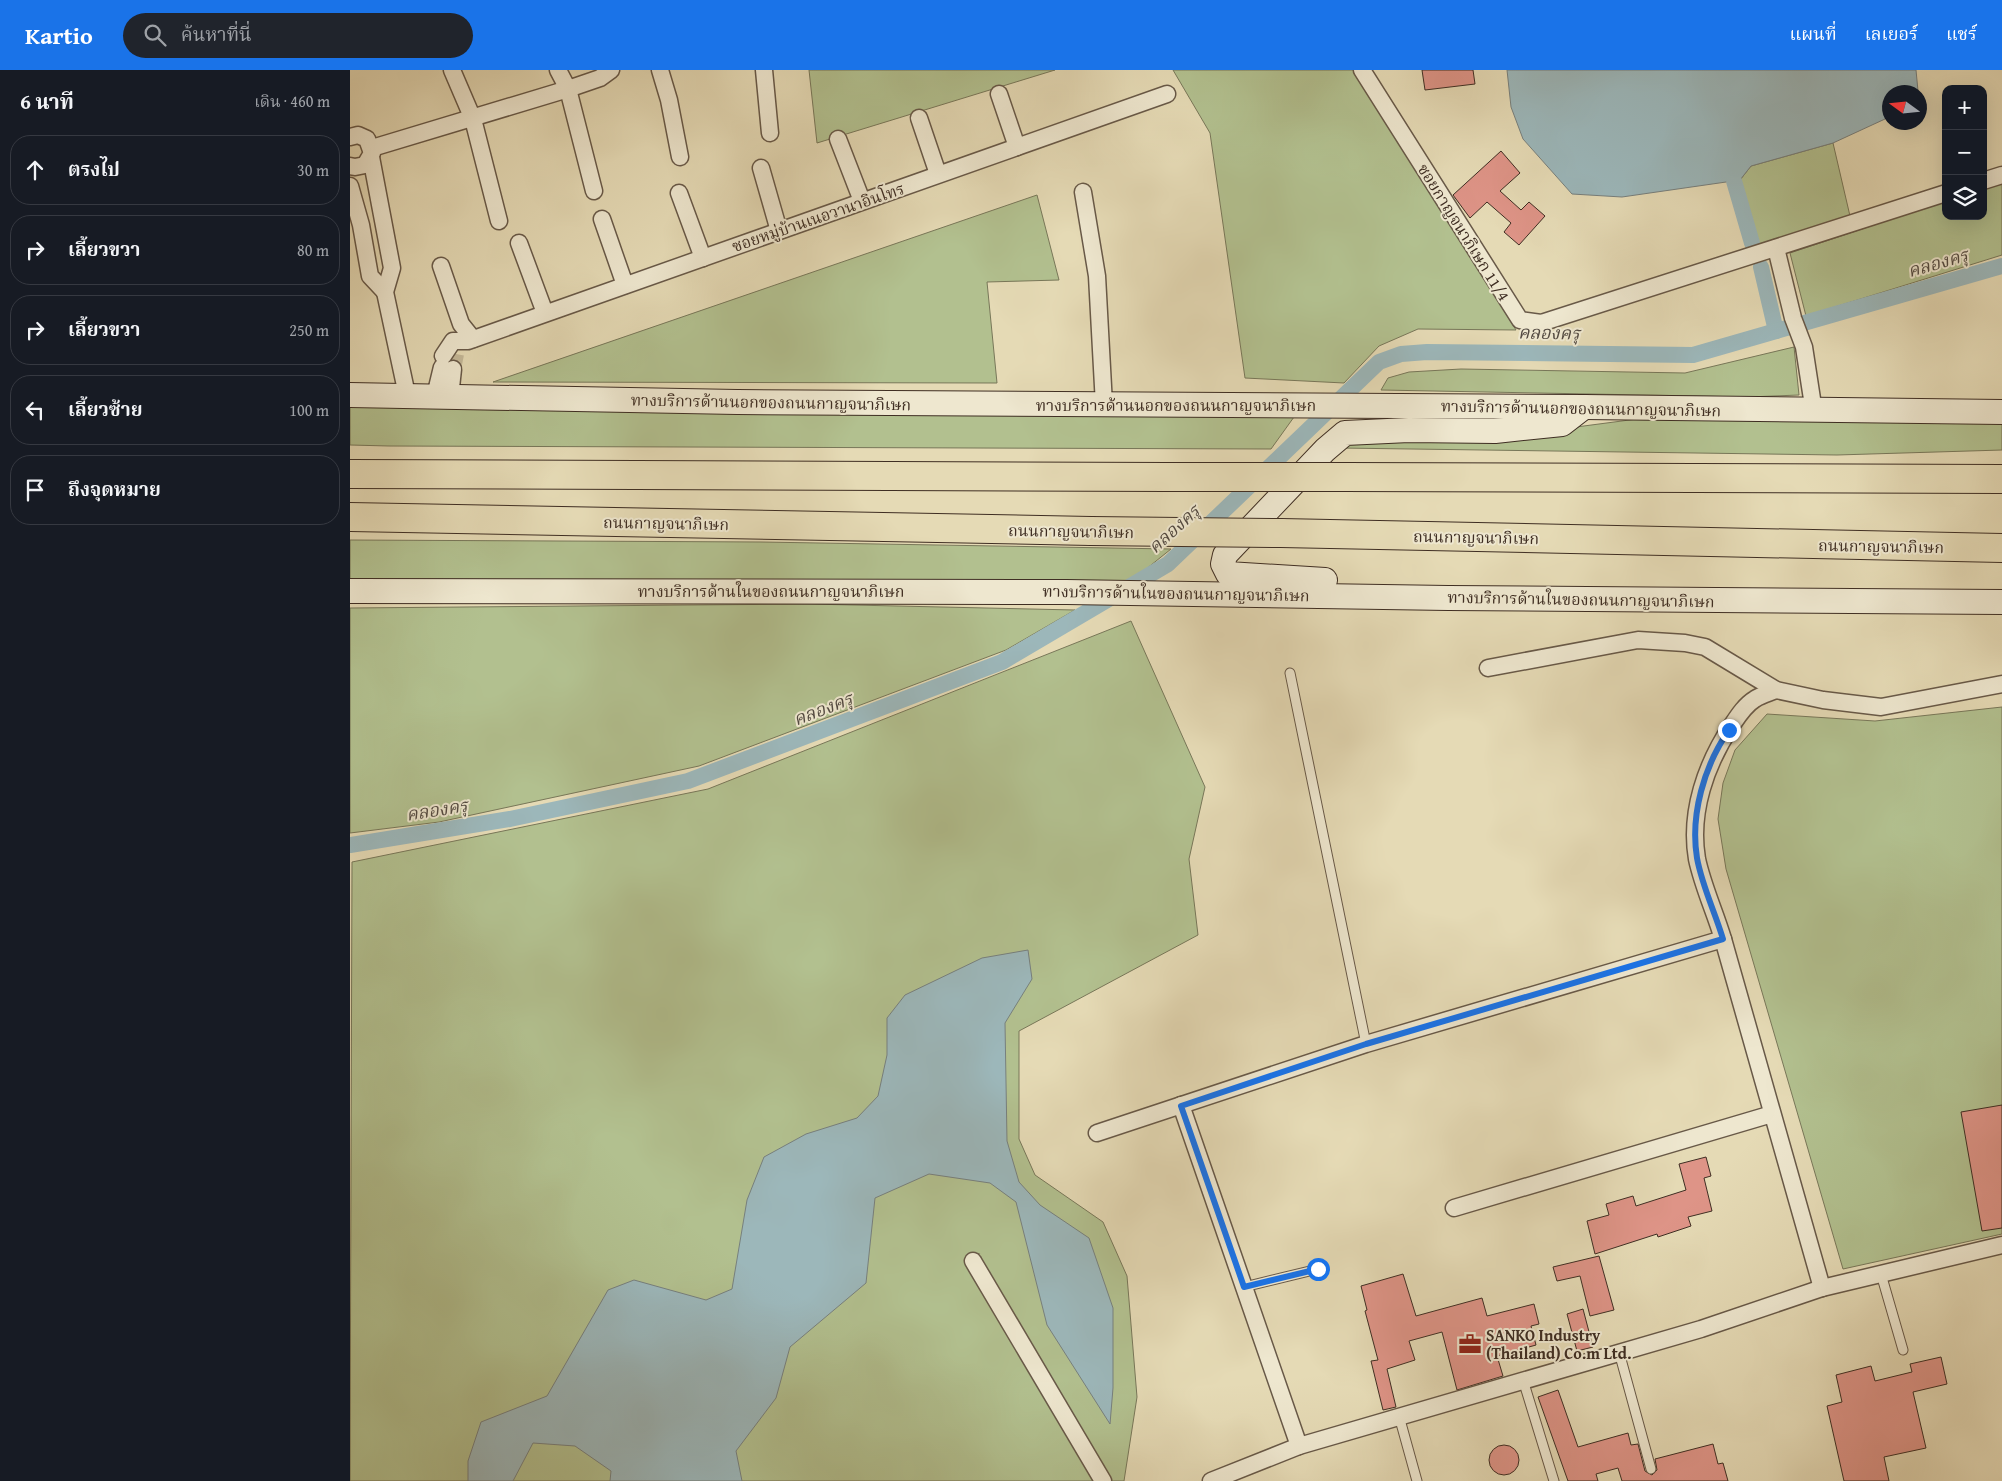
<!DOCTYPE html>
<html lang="th">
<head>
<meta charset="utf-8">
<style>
	:root { --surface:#171b24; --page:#20242c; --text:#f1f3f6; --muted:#9ea1a6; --line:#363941; --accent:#1a73e8 }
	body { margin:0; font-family:"Gentium Book Plus","Noto Serif Thai",serif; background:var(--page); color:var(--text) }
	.controls { position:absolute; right:15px; top:15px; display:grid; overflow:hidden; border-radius:10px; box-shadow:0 5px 20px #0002 }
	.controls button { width:45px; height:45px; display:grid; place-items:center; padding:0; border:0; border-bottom:1px solid var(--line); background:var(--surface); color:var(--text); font:25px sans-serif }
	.compass { position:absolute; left:1532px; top:15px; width:45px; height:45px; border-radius:50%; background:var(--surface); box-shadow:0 5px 20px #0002; rotate:285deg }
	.stop { position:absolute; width:15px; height:15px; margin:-11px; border:4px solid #1a73e8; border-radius:50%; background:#fff }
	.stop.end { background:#1a73e8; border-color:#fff; box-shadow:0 1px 5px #0008 }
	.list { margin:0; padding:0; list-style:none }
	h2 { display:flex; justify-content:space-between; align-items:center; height:65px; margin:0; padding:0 20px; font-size:21px }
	h2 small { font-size:16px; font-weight:400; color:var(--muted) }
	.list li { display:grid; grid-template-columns:32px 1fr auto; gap:15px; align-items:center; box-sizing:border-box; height:70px; margin:0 10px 10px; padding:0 10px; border:1px solid var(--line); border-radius:20px }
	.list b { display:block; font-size:19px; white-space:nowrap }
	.list em { font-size:16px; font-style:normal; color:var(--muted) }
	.icon { flex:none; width:28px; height:28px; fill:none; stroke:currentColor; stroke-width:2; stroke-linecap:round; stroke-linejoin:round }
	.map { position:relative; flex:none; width:1652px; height:1411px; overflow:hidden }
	header { display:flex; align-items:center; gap:30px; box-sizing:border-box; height:70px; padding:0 25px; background:var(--accent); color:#fff }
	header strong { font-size:24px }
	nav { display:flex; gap:28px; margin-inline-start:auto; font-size:18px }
	.search { width:350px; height:45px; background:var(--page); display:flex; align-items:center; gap:12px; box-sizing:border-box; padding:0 18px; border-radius:28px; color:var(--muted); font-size:19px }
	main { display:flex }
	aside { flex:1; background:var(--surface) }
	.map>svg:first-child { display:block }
	.green { fill:#b2c08f; stroke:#787759 }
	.water { fill:#9cb7ba; stroke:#77807e }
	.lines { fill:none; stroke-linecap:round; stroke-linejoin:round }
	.canal { stroke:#9cb7ba; stroke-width:16 }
	.building { fill:#de9487; stroke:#3f2e23 }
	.street-tunnel { stroke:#c4b898; stroke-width:16; stroke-dasharray:16 8; stroke-linecap:butt }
	.lane-casing { stroke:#685948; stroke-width:11 }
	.street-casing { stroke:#685948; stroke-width:19 }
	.secondary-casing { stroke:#3f2e23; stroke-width:26 }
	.highway-casing { stroke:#3f2e23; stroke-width:30 }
	.lane { stroke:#eee7cf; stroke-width:9 }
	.street { stroke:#eee7cf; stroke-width:16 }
	.secondary { stroke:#eee7cf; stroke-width:24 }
	.highway { stroke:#e5dab5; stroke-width:28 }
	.highway-bridge-casing { stroke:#3f2e23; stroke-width:30; stroke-linecap:butt }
	.highway-bridge { stroke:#e5dab5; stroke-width:28 }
	.route { stroke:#1a73e8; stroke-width:6 }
	.labels { text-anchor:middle; stroke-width:4; stroke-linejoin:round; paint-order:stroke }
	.street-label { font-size:16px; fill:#3f2e23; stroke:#eee7cf }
	.poi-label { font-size:16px; font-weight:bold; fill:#3f2e23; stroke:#eee7cf; text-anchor:start }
	.water-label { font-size:18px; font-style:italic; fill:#524941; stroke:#eee7cf }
</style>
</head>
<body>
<header>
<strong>Kartio</strong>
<div class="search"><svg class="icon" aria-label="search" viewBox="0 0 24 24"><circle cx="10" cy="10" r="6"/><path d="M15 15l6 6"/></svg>ค้นหาที่นี่</div>
<nav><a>แผนที่</a><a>เลเยอร์</a><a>แชร์</a></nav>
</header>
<main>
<aside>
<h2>6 นาที<small>เดิน · 460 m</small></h2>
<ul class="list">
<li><svg class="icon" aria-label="ahead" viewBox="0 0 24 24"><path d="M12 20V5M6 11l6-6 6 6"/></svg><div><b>ตรงไป</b></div><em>30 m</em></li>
<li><svg class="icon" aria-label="right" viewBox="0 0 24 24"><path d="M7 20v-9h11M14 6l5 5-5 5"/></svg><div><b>เลี้ยวขวา</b></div><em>80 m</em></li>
<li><svg class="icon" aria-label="right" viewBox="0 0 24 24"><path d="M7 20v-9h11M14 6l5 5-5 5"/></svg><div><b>เลี้ยวขวา</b></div><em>250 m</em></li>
<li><svg class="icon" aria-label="left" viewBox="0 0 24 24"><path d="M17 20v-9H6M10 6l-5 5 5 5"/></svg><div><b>เลี้ยวซ้าย</b></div><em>100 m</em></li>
<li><svg class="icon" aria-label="arrive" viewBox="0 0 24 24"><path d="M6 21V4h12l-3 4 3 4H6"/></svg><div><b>ถึงจุดหมาย</b></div></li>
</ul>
</aside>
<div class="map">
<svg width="1652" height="1411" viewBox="0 0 1652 1411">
	<rect width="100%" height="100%" fill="#e5dab5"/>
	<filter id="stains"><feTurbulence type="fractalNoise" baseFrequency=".004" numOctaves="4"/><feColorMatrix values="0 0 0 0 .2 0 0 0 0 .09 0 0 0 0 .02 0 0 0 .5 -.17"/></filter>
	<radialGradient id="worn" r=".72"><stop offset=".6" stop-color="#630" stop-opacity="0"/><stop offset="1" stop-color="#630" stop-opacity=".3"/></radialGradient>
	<g class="green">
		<polygon points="459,0 705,0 467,73"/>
		<polygon points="823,0 1005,0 1166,260 1068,259 1029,276 994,313 895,308 860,63"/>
		<polygon points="1483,73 1500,146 1407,176 1396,142 1390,110 1401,96"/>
		<polygon points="1652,112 1652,185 1456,246 1440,183 1596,131 1596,146 1633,146 1633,118"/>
		<polygon points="687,125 709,210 637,212 647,313 143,312"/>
		<polygon points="1444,277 1449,325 1398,327 1031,320 1038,308 1059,302 1111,299 1335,303"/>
		<polygon points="0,335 847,344 944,347 921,379 39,376 0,375"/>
		<polygon points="1287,349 1652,350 1652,380 1487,385 990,378 994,370 1211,359"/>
		<polygon points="0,470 411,472 821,479 780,512 0,509"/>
		<polygon points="458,534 725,540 656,580 349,696 89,752 0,763 0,538"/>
		<polygon points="781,551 855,717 839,789 848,865 669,961 669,1069 685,1105 753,1152 777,1206 787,1327 774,1411 0,1411 2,792 358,719"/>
		<polygon points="1652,637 1652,1164 1493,1199 1376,799 1368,749 1373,713 1385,680 1417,644 1525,651"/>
	</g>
	<g class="water">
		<polygon points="1157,0 1566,0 1568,21 1540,22 1539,45 1535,49 1483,73 1401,96 1390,110 1272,127 1222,124 1173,69 1161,37"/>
		<polygon points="678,880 682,909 655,953 657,1071 669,1112 690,1135 739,1168 763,1238 763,1318 760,1354 697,1255 666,1132 640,1113 579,1104 525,1128 516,1213 440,1277 426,1328 386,1381 392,1411 260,1411 261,1401 225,1376 183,1373 163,1411 118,1411 118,1391 131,1352 197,1326 258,1220 284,1210 356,1230 382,1219 397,1130 414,1087 456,1064 507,1048 528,1026 537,985 537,948 555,925 632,888"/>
	</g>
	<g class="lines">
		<g class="canal">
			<polyline points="1384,111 1402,173"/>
			<polyline points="1411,197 1426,261"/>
			<polyline points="0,775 160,749 338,711 652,592 818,494 1029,292 1051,284 1077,282 1343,285 1652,196"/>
		</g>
	</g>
	<g class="building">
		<polygon points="1072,0 1123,0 1125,14 1075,20"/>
		<polygon points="1151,81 1170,103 1150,121 1171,140 1179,132 1195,146 1169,175 1154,162 1161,153 1137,132 1120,148 1103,125"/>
		<polygon points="1652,1035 1652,1158 1632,1161 1611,1042"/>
		<polygon points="1356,1087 1361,1106 1354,1108 1362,1141 1338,1147 1341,1156 1308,1167 1307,1164 1245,1184 1237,1151 1259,1145 1256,1134 1283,1126 1286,1136 1336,1120 1329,1094"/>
		<polygon points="1249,1186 1264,1240 1240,1246 1230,1206 1207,1211 1203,1197"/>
		<polygon points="1053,1204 1066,1246 1132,1228 1137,1246 1184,1234 1189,1254 1181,1256 1186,1275 1147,1286 1153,1306 1107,1320 1092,1262 1059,1271 1065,1290 1037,1299 1046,1337 1033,1340 1021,1291 1028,1290 1015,1241 1017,1240 1011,1216"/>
		<polygon points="1233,1239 1243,1277 1227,1281 1217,1244"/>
		<polygon points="1591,1287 1597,1314 1563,1322 1576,1378 1534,1387 1539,1411 1494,1411 1477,1336 1492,1332 1486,1305 1521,1296 1525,1311 1562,1302 1560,1294"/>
		<polygon points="1208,1320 1228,1377 1278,1363 1281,1375 1288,1374 1295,1401 1302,1405 1307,1400 1305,1389 1363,1374 1368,1394 1373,1393 1378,1411 1272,1411 1268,1398 1246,1404 1248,1411 1218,1411 1188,1327"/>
		<circle cx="1154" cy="1390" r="15"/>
	</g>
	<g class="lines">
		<polyline class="street-tunnel" points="103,299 106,284"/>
		<defs>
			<g id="lane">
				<polyline points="940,603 1016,974"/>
				<polyline points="1531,1204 1553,1280"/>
				<polyline points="894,1217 968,1199"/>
				<polyline points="1269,1282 1301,1399"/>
				<polyline points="1173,1310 1204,1411"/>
				<polyline points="1049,1346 1067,1411"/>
			</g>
			<g id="street">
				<polyline points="102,0 123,49 149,151"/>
				<polyline points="208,0 218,19 244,121"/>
				<polyline points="310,0 319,30 330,87"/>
				<polyline points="414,0 420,63"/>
				<polyline points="1012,0 1170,250 1191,253 1596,123"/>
				<polyline points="649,24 667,77"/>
				<polyline points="569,48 588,104"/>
				<polyline points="0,67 8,65 17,69 22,83 15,95 5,97 0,96"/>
				<polyline points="488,69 512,131"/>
				<polyline points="22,78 218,19 250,8 261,0"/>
				<polyline points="21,87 42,198 35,222 57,325"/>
				<polyline points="411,98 429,161"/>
				<polyline points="1633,111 1652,105"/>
				<polyline points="0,116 11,155 20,206 35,222"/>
				<polyline points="733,122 747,206 754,335"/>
				<polyline points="329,123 353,188"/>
				<polyline points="252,149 275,215"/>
				<polyline points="169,173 195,243"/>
				<polyline points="1426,178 1443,248 1454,277 1464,342"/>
				<polyline points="91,196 111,254 123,269"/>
				<polyline points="93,286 103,271 118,271 817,24"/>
				<polyline points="85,326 92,297"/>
				<polyline points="100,327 103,299"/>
				<polyline points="1138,598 1288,570 1335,573 1355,577 1426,620 1473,630 1531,637 1652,614"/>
				<path d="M1426 620C1419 623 1411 625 1405 629 1395 635 1388 646 1382 655 1356 694 1339 742 1347 789 1353 817 1365 842 1373 869L1472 1218"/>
				<polyline points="831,1035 949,1376"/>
				<polyline points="747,1063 1016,974 1373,869"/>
				<polyline points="1104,1138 1422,1044"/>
				<polyline points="623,1191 753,1411"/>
				<polyline points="861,1411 949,1376 1351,1259 1472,1218 1652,1175"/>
			</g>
			<g id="secondary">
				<polyline points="0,325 387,332 1234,337 1652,342"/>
				<polyline points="975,510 878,504 873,494 875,485 975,380 995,363 1059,360 1145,361 1212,354 1234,337"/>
				<polyline points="0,521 717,522 1098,528 1652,532"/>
			</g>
			<g id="highway">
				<polyline points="0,404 818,407"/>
				<polyline points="993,407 1652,409"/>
				<polyline points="0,447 741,461"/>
				<polyline points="931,463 1652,478"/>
			</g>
		</defs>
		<use href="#lane" class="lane-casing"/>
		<use href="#street" class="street-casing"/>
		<use href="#secondary" class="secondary-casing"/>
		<use href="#highway" class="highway-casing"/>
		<use href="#lane" class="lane"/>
		<use href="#street" class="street"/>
		<use href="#secondary" class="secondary"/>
		<use href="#highway" class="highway"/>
		<defs>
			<g id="highway-bridge">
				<polyline points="818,407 993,407"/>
				<polyline points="741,461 931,463"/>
			</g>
		</defs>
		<use href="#highway-bridge" class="highway-bridge-casing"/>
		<use href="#highway-bridge" class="highway-bridge"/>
	</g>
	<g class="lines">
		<path class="route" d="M968 1199 894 1217 831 1036 1016 974 1373 869C1365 842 1352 816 1347 788 1340 745 1354 696 1379 660"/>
	</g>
	<defs>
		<symbol id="office-bare" viewBox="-9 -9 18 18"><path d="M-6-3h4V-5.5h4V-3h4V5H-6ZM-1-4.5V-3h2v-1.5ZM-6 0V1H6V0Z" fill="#8f2418" stroke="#eee7cf" stroke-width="2.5" paint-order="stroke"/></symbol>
	</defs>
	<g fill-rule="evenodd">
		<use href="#office-bare" x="1104" y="1258" width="32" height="32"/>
	</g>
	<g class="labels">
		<g class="street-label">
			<text transform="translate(468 147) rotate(-19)" y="6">ซอยหมู่บ้านเนอวานาอินโทร</text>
			<text transform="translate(1114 162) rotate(58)" y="6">ซอยกาญจนาภิเษก 11/4</text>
			<text transform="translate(421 332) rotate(1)" y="6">ทางบริการด้านนอกของถนนกาญจนาภิเษก</text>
			<text x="826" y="341">ทางบริการด้านนอกของถนนกาญจนาภิเษก</text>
			<text transform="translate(1231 338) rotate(1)" y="6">ทางบริการด้านนอกของถนนกาญจนาภิเษก</text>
			<text transform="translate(316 453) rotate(1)" y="6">ถนนกาญจนาภิเษก</text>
			<text transform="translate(721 461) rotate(1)" y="6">ถนนกาญจนาภิเษก</text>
			<text transform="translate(1126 467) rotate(1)" y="6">ถนนกาญจนาภิเษก</text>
			<text transform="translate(1531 476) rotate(1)" y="6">ถนนกาญจนาภิเษก</text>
			<text x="421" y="527">ทางบริการด้านในของถนนกาญจนาภิเษก</text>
			<text transform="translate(826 523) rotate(1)" y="6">ทางบริการด้านในของถนนกาญจนาภิเษก</text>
			<text transform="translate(1231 529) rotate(1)" y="6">ทางบริการด้านในของถนนกาญจนาภิเษก</text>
		</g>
		<g class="poi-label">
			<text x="1136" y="1271">SANKO Industry<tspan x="1136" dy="18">(Thailand) Co.m Ltd.</tspan></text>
		</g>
		<g class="water-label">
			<text transform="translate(1588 193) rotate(-16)" y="6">คลองครุ</text>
			<text transform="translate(1199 263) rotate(1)" y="6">คลองครุ</text>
			<text transform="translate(824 459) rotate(-42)" y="6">คลองครุ</text>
			<text transform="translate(473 639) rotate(-21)" y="6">คลองครุ</text>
			<text transform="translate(87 740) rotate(-9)" y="6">คลองครุ</text>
		</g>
	</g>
	<rect width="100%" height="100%" filter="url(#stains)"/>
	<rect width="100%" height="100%" fill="url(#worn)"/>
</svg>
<div class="controls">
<button>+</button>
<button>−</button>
<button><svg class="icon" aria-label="layers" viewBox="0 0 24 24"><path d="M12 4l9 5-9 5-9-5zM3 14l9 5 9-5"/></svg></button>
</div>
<svg class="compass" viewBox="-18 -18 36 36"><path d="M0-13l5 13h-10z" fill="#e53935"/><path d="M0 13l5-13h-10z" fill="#9ea1a6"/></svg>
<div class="stop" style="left:968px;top:1199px"></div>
<div class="stop end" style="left:1379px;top:660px"></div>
</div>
</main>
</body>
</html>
